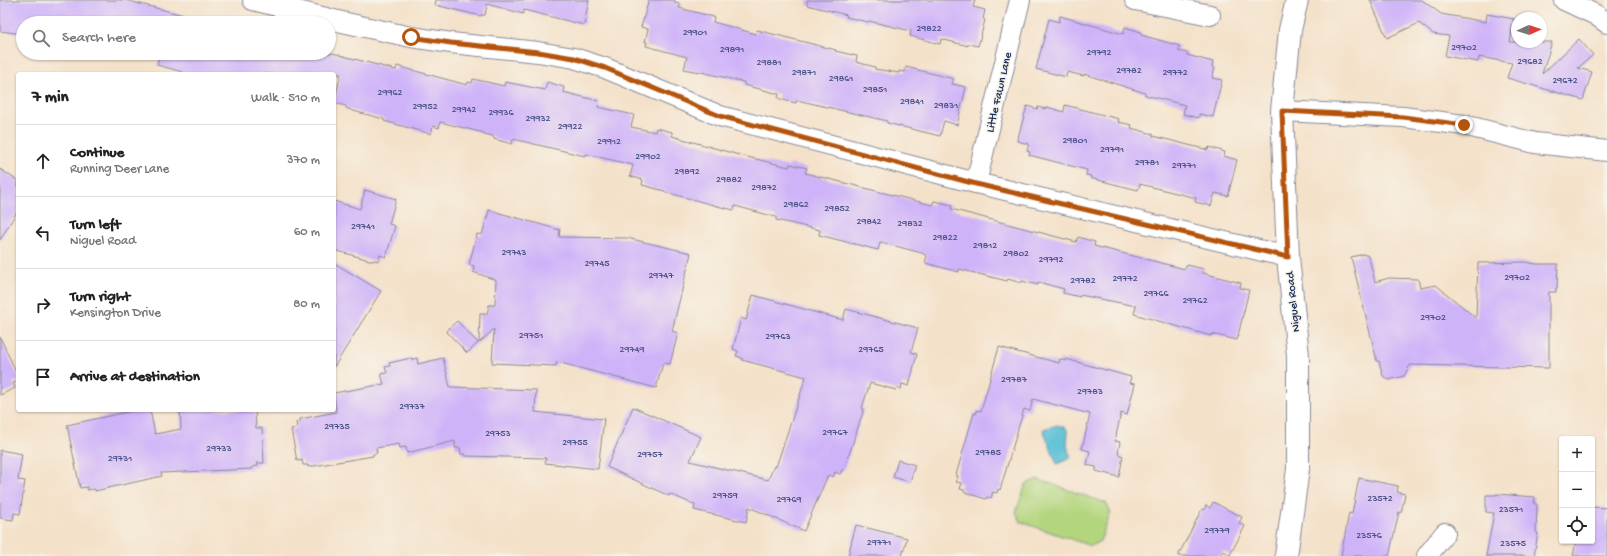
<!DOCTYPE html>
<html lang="en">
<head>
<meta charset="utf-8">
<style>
	:root { --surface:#fff; --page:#f6f6f6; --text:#222; --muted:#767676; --line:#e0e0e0 }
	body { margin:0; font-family:"Gochi Hand",sans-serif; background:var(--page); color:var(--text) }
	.controls { position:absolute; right:12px; bottom:12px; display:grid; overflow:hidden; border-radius:4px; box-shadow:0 1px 3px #0004 }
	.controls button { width:36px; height:36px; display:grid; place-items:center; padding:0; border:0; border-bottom:1px solid var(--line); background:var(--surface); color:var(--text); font:20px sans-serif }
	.compass { position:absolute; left:1511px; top:12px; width:36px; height:36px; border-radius:50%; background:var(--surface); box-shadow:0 1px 3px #0004; rotate:87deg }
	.stop { position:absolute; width:12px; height:12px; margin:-9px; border:3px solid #b45309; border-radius:50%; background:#fff }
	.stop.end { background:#b45309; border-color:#fff; box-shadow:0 1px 4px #0008 }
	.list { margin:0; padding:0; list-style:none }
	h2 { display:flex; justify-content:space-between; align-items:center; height:52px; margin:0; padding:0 16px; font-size:17px }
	h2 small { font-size:13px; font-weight:400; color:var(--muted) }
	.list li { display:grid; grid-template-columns:26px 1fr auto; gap:12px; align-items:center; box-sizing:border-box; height:72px; padding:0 16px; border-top:1px solid var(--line) }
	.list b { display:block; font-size:15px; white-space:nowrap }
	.list p { margin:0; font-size:13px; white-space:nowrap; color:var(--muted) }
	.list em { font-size:13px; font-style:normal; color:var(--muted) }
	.icon { flex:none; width:22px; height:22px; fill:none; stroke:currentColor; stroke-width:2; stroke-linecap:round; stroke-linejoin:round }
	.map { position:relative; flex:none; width:1607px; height:556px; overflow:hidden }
	.search { position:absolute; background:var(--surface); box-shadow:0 1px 3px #0004; left:16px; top:16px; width:320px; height:44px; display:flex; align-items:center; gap:10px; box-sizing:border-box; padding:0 14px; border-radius:22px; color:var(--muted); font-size:15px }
	.panel { position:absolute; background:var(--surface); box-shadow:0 1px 3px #0004; left:16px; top:72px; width:320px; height:340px; border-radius:4px }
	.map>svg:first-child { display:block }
	.green { fill:#b3d57d; stroke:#67826e }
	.water { fill:#58bfd6; stroke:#3a779a }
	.building { fill:#cfb3f9 }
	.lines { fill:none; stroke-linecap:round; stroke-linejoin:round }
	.street-casing { stroke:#888894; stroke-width:22 }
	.secondary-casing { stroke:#888894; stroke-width:24 }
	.street { stroke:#fff; stroke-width:20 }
	.secondary { stroke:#fff; stroke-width:22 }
	.route { stroke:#b45309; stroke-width:5 }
	.labels { text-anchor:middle; stroke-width:3; stroke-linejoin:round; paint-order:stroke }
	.number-label { font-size:10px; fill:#485085 }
	.street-label { font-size:12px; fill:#1b2f5e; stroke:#f7f3e8 }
</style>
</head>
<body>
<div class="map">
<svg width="1607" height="556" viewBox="0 0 1607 556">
	<rect width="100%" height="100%" fill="#f7f3e8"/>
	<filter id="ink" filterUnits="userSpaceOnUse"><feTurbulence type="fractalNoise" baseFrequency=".025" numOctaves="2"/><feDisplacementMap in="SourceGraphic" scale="8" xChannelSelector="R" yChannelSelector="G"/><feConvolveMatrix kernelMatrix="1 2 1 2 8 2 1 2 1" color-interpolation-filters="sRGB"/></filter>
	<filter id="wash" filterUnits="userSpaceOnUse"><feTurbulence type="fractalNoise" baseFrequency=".012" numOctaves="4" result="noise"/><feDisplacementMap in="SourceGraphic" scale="16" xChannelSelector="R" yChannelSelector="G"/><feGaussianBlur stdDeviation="0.9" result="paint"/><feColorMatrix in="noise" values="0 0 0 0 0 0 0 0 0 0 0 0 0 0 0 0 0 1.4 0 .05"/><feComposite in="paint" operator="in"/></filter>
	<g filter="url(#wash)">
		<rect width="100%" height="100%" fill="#f4e1c9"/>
		<polygon class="green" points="1037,479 1106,503 1111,513 1100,541 1091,546 1021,522 1016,512 1026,484"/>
		<polygon class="water" points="1058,425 1066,428 1068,432 1067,445 1071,458 1057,464 1043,429"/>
		<g id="blocks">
			<g class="building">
				<polygon points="0,0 125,0 195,18 194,23 23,23 23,34 0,31"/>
				<polygon points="436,0 589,0 584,25 524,10 523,14 487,4 485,15 481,15 481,16 435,5"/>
				<polygon points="649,0 675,0 674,3 680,4 679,8 714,17 713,22 756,34 757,30 836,50 835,51 857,56 856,62 875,67 875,69 899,73 899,71 905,72 906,67 954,79 952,84 966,87 957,125 944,121 940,136 887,123 887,121 797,100 796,103 783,100 778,98 779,94 744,85 744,82 701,72 688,70 684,69 687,57 646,46 647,42 645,42 648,29 641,27"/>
				<polygon points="807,0 975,0 973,7 985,10 983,19 985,20 978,46 968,44 968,46 941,39 940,44 910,36 911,31 869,21 868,22 846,17 847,15 807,5"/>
				<polygon points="1370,0 1422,0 1441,14 1486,22 1487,14 1514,19 1510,42 1552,42 1542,74 1579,39 1593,55 1578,68 1592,72 1583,100 1507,78 1512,63 1479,57 1478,62 1445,56 1449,36 1433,34 1419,23 1387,38"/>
				<polygon points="1060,16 1123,34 1125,27 1128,28 1141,32 1141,35 1180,46 1178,51 1188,53 1187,55 1213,62 1212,67 1215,68 1212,78 1222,80 1213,117 1199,114 1199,118 1183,114 1185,105 1145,95 1145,93 1084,74 1084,76 1067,72 1066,77 1036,69 1049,19 1059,22"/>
				<polygon points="160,53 211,53 225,57 226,53 332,53 396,70 397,66 467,85 468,82 472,83 473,79 504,86 505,82 545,90 547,82 564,87 563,92 599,101 598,107 634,115 631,127 655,132 656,128 672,132 672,136 739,155 789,167 790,164 807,168 805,173 932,205 934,201 952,205 951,209 1076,242 1078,237 1095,242 1094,246 1185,269 1186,265 1191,266 1204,269 1203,273 1241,283 1240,288 1249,290 1237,340 1212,334 1211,336 1134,314 1136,306 1080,295 1080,297 1063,293 1064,289 1038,282 1038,285 1022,281 1021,283 1008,279 1007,281 959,269 959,272 925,263 927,256 922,253 880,242 878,250 819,235 820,230 776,220 776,217 735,206 734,210 721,207 665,192 665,191 642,185 643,180 630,176 633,165 586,154 585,156 513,139 512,144 494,139 493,136 484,134 484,133 440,122 439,128 433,126 431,134 384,121 384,119 353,111 346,108 346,106 334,103 341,74 183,74 183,72 157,65"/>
				<polygon points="1065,105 1119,119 1118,122 1132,125 1131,128 1153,134 1153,136 1208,150 1209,147 1225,152 1224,156 1237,160 1228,196 1215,193 1211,206 1195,202 1196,198 1140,184 1138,190 1090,178 1091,176 1086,175 1087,170 1029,155 1030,152 1027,151 1029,144 1017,141 1027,106 1037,109 1038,107 1046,109 1047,107 1064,112"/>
				<polygon points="0,169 18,181 18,210 0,240"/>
				<polygon points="365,190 396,199 389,224 395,226 386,257 380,255 378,261 374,260 373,261 334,250 334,201 360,209"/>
				<polygon points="489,210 560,230 559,237 627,238 691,253 672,331 678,333 670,364 663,363 656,388 557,362 556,366 492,363 494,329 479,343 480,314 487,314 489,305 495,305 496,280 473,272 474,266 469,265 477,234 482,235"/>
				<polygon points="1364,254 1365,255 1367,255 1369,258 1375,282 1389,278 1418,279 1420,288 1436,285 1476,318 1478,263 1525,262 1536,264 1558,264 1557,288 1556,288 1556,292 1549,292 1549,368 1410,365 1404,376 1389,380 1383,376 1379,361 1377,361 1351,257"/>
				<polygon points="334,263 381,291 334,367"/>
				<polygon points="753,295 843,320 846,309 918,328 911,352 917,354 909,386 902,384 901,389 897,388 896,390 870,383 862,408 864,409 844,470 842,470 840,474 835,472 833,477 828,475 804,531 749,507 746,522 694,510 695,505 670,494 669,496 607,467 633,407 701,437 690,461 768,480 774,466 776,467 806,377 742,360 742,358 736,356 738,351 733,349 741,318 746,320"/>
				<polygon points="457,321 478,343 467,353 446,331"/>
				<polygon points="0,337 18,376 18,381 13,383 15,388 0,395"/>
				<polygon points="999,347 1059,363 1060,359 1066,361 1066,359 1131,377 1129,383 1135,384 1127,415 1121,413 1115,441 1120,442 1118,454 1123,456 1119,477 1096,471 1096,467 1087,465 1090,451 1082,449 1090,414 1033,399 1030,411 1024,409 1000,490 998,489 997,493 993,492 991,498 987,497 986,499 964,492 964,490 960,489 962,483 956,482 958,476 956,475 974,413 976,414 977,410 981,411"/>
				<polygon points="411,358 411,360 417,358 418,364 443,358 450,387 536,390 535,412 604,419 598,469 545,463 546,458 465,456 465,454 461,454 460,448 455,448 455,441 407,453 406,447 400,448 399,444 376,448 377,453 373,454 373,456 308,467 308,465 303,465 302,460 297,461 291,429 297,428 296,422 300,421 300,419 336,412 334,393 384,384 381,374 387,373 385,367 390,366 389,363"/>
				<polygon points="137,410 150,410 155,434 181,429 180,410 255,410 256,428 262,428 264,463 257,463 258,466 252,467 252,469 161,473 162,476 95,491 95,489 87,490 87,487 80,488 67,425"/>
				<polygon points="0,450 22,454 18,480 25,481 20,514 14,513 13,520 0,518"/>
				<polygon points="898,460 915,465 910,482 893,477"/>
				<polygon points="1359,478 1398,486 1397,492 1405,494 1401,513 1399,512 1389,556 1341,556 1349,513 1352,514"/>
				<polygon points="1496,494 1535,497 1534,504 1537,504 1536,532 1538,533 1534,556 1486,556 1494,513 1486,512 1486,495 1496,495"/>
				<polygon points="1213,502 1242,517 1239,523 1245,526 1230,555 1223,551 1220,556 1178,556 1202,509 1204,510 1206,505 1210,508"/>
				<polygon points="1592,507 1607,508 1607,556 1573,556 1576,541 1592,541"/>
				<polygon points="856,525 907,538 902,556 848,556"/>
			</g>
		</g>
	</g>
	<g filter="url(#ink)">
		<use href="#blocks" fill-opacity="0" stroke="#888894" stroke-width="1"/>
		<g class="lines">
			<defs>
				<g id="street">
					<polyline points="253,0 342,22 411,37 451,43 538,52 574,58 605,68 720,116 976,183 1288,257"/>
					<polyline points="1135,0 1210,15"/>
					<polyline points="1564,0 1596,15 1607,23"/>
					<polyline points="1282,111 1403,117 1464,125 1535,143 1607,151"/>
					<polyline points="976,183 1020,0"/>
					<polyline points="1427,556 1445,533"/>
				</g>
				<polyline id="secondary" points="1286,556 1298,469 1298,356 1288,257 1282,111 1290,30 1297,0"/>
			</defs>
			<use href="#street" class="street-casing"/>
			<use href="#secondary" class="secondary-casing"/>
			<use href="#street" class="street"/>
			<use href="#secondary" class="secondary"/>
		</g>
	</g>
	<g class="lines" filter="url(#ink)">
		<polyline class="route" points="411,37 451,43 538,52 574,58 605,68 720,116 976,184 1288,257 1282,111 1403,117 1464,125"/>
	</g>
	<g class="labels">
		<g class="number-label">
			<text x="929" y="31">29822</text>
			<text x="695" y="35">29901</text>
			<text x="1464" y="50">29702</text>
			<text x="732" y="52">29891</text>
			<text x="1099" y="55">29792</text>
			<text x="1530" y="64">29682</text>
			<text x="769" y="65">29881</text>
			<text x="1129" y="73">29782</text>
			<text x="804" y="75">29871</text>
			<text x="1175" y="75">29772</text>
			<text x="841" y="81">29861</text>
			<text x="1565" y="83">29672</text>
			<text x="875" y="92">29851</text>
			<text x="390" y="95">29962</text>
			<text x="912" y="104">29841</text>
			<text x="946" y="108">29831</text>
			<text x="425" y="109">29952</text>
			<text x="464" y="112">29942</text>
			<text x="501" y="115">29936</text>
			<text x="538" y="121">29932</text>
			<text x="570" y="129">29922</text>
			<text x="1075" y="143">29801</text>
			<text x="609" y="144">29912</text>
			<text x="1112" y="152">29791</text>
			<text x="648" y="159">29902</text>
			<text x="1147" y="165">29781</text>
			<text x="1184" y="168">29771</text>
			<text x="687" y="174">29892</text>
			<text x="729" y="182">29882</text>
			<text x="764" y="190">29872</text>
			<text x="796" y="207">29862</text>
			<text x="837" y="211">29852</text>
			<text x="869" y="224">29842</text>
			<text x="910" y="226">29832</text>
			<text x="363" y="229">29741</text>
			<text x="945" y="240">29822</text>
			<text x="985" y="248">29812</text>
			<text x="514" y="255">29743</text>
			<text x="1016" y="256">29802</text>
			<text x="1051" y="262">29792</text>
			<text x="597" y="266">29745</text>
			<text x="661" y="278">29747</text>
			<text x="1517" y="280">29702</text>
			<text x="1125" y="281">29772</text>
			<text x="1083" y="283">29782</text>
			<text x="1156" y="296">29766</text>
			<text x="1195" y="303">29762</text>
			<text x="1433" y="320">29702</text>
			<text x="531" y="338">29751</text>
			<text x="778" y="339">29763</text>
			<text x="632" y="352">29749</text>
			<text x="871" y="352">29765</text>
			<text x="1014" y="382">29787</text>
			<text x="1090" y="394">29783</text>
			<text x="412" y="409">29737</text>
			<text x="337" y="429">29735</text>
			<text x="835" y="435">29767</text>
			<text x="498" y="436">29753</text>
			<text x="575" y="445">29755</text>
			<text x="219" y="451">29733</text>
			<text x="988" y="455">29785</text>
			<text x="650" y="457">29757</text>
			<text x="120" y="461">29731</text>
			<text x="725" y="498">29759</text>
			<text x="1380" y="501">23572</text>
			<text x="789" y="502">29769</text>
			<text x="1511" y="512">23571</text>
			<text x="1217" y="533">29779</text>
			<text x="1369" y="538">23576</text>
			<text x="879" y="545">29771</text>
			<text x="1513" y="546">23575</text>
		</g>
		<g class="street-label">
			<text transform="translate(998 92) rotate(-77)" y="4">Little Fawn Lane</text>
			<text transform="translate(1292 302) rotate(-96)" y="4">Niguel Road</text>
		</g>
	</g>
</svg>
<div class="controls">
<button>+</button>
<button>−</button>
<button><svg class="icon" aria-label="locate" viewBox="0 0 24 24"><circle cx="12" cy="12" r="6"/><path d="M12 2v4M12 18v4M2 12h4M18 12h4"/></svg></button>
</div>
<svg class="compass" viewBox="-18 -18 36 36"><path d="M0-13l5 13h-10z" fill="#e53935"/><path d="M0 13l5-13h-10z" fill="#767676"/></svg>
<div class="stop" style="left:411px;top:37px"></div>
<div class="stop end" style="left:1464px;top:125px"></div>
<div class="search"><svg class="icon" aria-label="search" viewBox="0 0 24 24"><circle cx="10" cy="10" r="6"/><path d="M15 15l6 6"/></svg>Search here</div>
<section class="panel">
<h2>7 min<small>Walk · 510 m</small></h2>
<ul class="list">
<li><svg class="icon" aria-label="ahead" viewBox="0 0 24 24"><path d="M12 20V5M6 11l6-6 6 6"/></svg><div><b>Continue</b><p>Running Deer Lane</p></div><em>370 m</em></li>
<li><svg class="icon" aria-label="left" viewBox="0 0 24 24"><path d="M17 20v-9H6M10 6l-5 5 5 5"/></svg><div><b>Turn left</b><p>Niguel Road</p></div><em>60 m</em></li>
<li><svg class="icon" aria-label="right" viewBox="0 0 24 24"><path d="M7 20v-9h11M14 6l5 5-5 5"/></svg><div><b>Turn right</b><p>Kensington Drive</p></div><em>80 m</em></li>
<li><svg class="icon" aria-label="arrive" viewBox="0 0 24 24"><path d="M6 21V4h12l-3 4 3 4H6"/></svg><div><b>Arrive at destination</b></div></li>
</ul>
</section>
</div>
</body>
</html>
